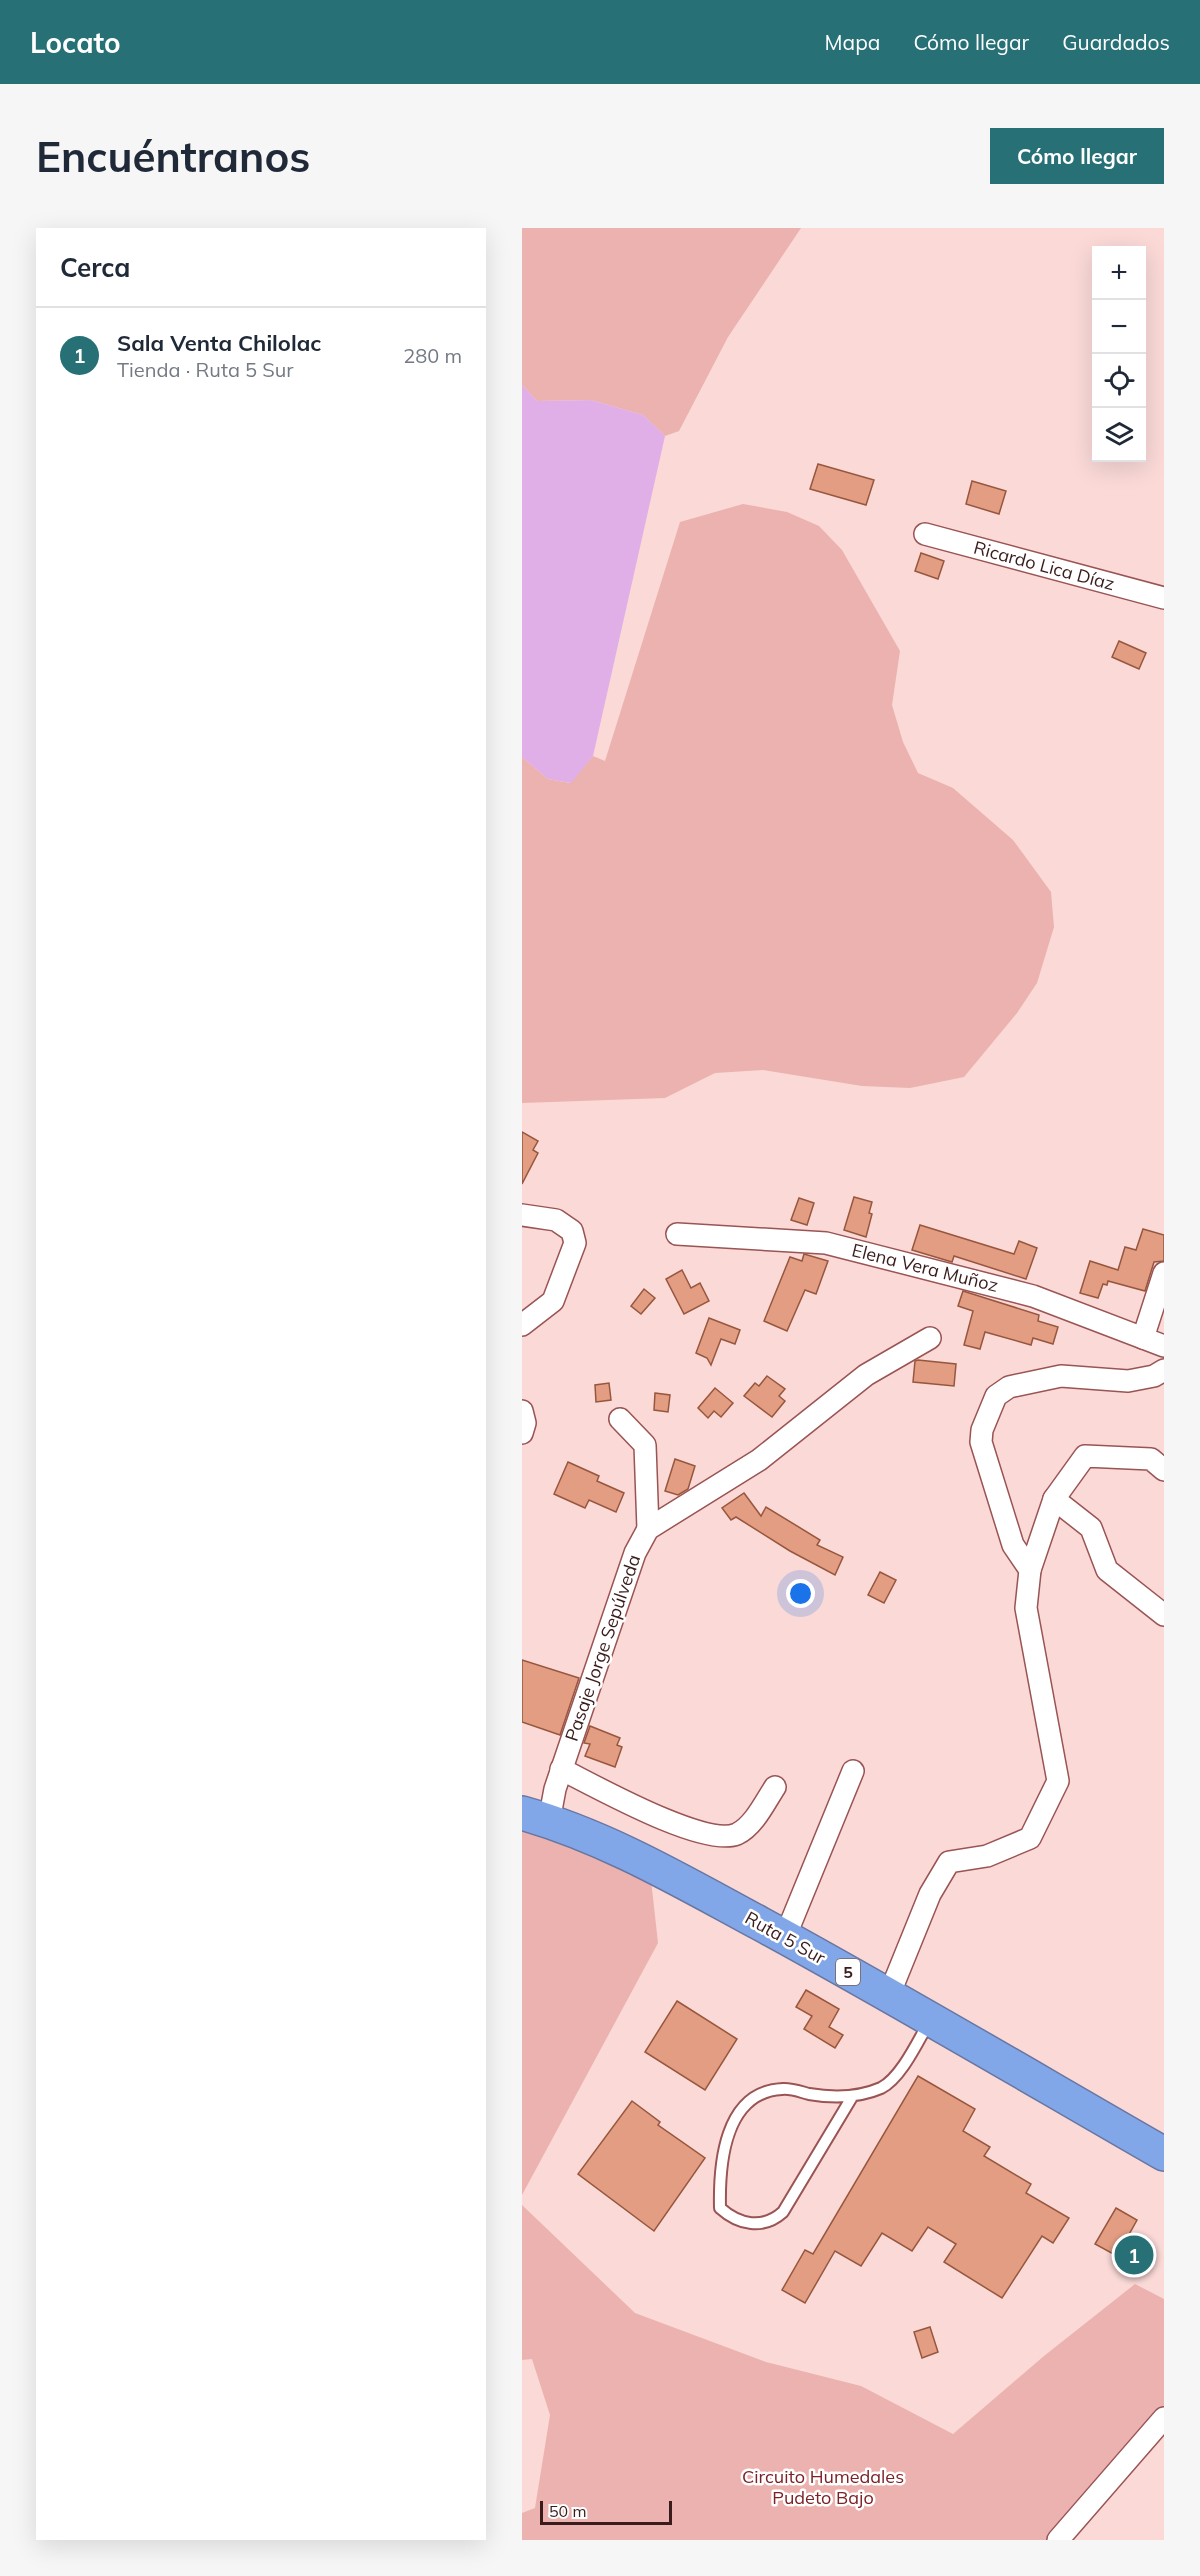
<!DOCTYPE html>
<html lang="es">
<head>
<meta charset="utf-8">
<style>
	:root { --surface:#fff; --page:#f6f6f7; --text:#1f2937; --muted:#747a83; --line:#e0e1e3; --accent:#267076 }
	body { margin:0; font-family:Mulish,sans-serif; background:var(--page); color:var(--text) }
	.controls { position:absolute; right:18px; top:18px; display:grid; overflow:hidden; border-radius:0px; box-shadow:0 6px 24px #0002 }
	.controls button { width:54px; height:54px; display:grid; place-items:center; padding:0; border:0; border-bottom:2px solid var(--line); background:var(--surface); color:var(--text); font:30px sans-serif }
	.scale { position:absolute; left:18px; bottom:15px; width:132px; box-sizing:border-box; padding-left:6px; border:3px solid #391c1b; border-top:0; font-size:16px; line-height:21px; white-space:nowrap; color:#391c1b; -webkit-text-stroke:4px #fff; paint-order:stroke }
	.you { position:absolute; left:279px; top:1366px; width:21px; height:21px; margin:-15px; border:4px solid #fff; border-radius:50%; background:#1a73e8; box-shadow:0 0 0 9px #1a73e833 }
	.badge { display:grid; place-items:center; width:39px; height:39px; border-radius:50%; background:var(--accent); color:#fff; font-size:20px; font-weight:700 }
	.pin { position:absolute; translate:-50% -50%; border:3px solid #fff; box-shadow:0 2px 6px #0006 }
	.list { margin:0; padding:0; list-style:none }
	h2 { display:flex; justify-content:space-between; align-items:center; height:78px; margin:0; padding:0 24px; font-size:26px }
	h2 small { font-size:20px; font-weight:400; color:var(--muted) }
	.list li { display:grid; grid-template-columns:39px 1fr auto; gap:18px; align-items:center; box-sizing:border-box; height:96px; padding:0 24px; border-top:2px solid var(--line) }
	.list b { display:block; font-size:22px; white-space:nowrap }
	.list p { margin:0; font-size:20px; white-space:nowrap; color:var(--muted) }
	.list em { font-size:20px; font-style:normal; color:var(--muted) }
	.icon { flex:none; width:33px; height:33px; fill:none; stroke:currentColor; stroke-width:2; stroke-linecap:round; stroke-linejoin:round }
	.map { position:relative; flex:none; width:642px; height:2312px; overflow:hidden; border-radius:0px }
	header { display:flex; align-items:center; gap:36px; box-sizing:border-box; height:84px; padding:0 30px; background:var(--accent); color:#fff }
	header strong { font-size:28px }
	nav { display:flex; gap:33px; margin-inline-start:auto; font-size:21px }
	.intro { display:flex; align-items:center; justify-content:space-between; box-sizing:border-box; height:144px; padding:0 36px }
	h1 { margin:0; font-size:42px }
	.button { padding:15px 27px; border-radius:0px; background:var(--accent); color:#fff; font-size:21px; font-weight:700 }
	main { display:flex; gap:36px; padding:0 36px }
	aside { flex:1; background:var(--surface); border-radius:0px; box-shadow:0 6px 24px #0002 }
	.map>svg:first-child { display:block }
	.green { fill:#ebb2af }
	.water { fill:#e0afe7 }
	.building { fill:#e39d82; stroke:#97573e; stroke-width:1.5 }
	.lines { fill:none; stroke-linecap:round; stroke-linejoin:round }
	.lane-casing { stroke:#995453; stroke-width:14 }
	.street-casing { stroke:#995453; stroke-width:24 }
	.highway-casing { stroke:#6876a1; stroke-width:36 }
	.lane { stroke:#fff; stroke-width:10 }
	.street { stroke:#fff; stroke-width:21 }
	.highway { stroke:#82a7e9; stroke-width:33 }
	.labels { text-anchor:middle; stroke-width:5; stroke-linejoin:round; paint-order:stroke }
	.shield { fill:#fff; stroke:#74605f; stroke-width:1.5 }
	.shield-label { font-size:16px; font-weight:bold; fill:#391c1b }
	.street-label { font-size:18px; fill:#391c1b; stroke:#fff }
	.park-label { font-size:18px; fill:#7c2227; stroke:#fff }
</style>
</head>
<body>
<header>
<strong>Locato</strong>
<nav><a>Mapa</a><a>Cómo llegar</a><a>Guardados</a></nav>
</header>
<div class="intro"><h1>Encuéntranos</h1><a class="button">Cómo llegar</a></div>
<main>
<aside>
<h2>Cerca<small></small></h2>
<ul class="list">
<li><span class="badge">1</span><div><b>Sala Venta Chilolac</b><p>Tienda · Ruta 5 Sur</p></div><em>280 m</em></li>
</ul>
</aside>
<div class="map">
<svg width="642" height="2312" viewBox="0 0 642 2312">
	<rect width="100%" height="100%" fill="#fad9d7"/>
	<g class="green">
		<polygon points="0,0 279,0 206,109 157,203 143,208 121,187 69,172 15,173 0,157"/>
		<polygon points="221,276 265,284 297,298 320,322 378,423 370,477 381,514 396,545 431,560 491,612 529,664 532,699 515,755 495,785 442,849 388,860 340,858 241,842 193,845 143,870 0,875 0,529 26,551 48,555 71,528 83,533 158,294"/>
		<polygon points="0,1596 129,1652 136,1715 0,1967"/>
		<polygon points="0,1977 113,2085 244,2134 339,2158 431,2206 522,2128 613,2056 642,2071 642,2184 528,2312 0,2312 0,2285 13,2280 28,2187 10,2131 0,2132"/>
	</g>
	<polygon class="water" points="0,157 15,173 69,172 121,187 143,208 71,528 49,555 26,551 0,529"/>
	<g class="building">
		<polygon points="296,236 352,252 344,277 288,261"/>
		<polygon points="450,253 484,263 477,286 444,276"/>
		<polygon points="399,325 422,333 416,351 393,343"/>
		<polygon points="597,413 624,425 617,441 590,429"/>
		<polygon points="0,904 16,913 11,922 16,925 0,956"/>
		<polygon points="332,969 350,974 347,985 350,986 344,1009 322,1002"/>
		<polygon points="277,970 292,975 285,997 269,992"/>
		<polygon points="398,997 492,1026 497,1013 515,1020 504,1051 432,1028 430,1034 390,1022"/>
		<polygon points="621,1001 642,1007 642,1033 632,1034 623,1063 586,1053 585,1057 581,1056 576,1070 558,1065 568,1033 596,1042 603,1019 614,1022"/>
		<polygon points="282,1026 306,1033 294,1066 283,1062 265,1103 242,1093 268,1029 280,1033"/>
		<polygon points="160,1042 169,1060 178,1055 187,1073 162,1086 144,1051"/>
		<polygon points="122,1061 133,1070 119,1086 109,1078"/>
		<polygon points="441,1063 517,1087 516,1093 536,1099 531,1116 511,1110 509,1117 463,1104 458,1121 442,1117 451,1083 436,1078"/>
		<polygon points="187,1090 218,1102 213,1116 199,1111 189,1137 185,1130 174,1125"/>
		<polygon points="396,1132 434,1136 432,1158 391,1154 393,1133"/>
		<polygon points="245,1148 263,1161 257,1168 263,1173 250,1189 222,1168 233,1155 237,1158"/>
		<polygon points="87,1155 89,1172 74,1174 73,1157"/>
		<polygon points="193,1160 211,1175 199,1189 192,1183 186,1190 176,1180"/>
		<polygon points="133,1165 148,1167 146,1184 132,1182"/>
		<polygon points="153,1231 173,1238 166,1261 156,1267 143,1263"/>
		<polygon points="46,1234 77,1248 75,1253 102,1265 94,1284 67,1272 63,1280 32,1266"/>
		<polygon points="222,1265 239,1288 244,1279 298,1312 295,1317 321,1329 313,1347 268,1323 214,1289 209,1292 200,1280"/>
		<polygon points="358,1344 374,1352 362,1375 346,1367"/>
		<polygon points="0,1432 57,1450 38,1507 0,1494"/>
		<polygon points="68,1498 98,1510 95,1517 100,1519 93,1539 63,1528 68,1516 62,1515"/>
		<polygon points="284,1762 317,1781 307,1799 321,1807 313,1820 282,1801 290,1788 274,1779"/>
		<polygon points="155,1773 215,1811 183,1862 123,1824"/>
		<polygon points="396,1848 453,1881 441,1903 468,1919 462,1928 509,1956 504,1965 547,1990 531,2015 520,2008 480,2070 422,2034 434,2016 406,1999 390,2023 360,2005 339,2038 313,2023 283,2075 260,2062 283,2022 291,2026"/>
		<polygon points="110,1873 138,1894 136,1897 183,1930 132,2003 56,1946"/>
		<polygon points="594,1980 615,1992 595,2028 573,2016"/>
		<polygon points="408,2099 416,2124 400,2130 392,2104"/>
	</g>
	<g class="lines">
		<defs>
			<path id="lane" d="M330 1869 261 1984C241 2002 217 1997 198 1980 197 1937 202 1864 260 1861 269 1860 279 1864 287 1866 311 1870 336 1870 359 1860 379 1850 396 1813 407 1794"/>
			<g id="street">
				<polyline points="403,306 642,370"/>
				<polyline points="0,987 34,992 50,1003 53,1015 31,1073 0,1097"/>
				<polyline points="155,1006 304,1015 511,1068 642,1118"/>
				<polyline points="621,1110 642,1045"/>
				<polyline points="0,1183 3,1195 0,1205"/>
				<polyline points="98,1191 123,1217 126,1301"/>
				<polyline points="532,1271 569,1300 585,1342 642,1387"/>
				<polyline points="508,1342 532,1271 563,1228 629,1231 642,1242"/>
				<path d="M39 1541C73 1558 183 1620 215 1606 232 1598 243 1574 253 1559"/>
				<polyline points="27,1593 33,1561 113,1325 126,1301 237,1232 344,1147 408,1110"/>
				<polyline points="263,1709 331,1543"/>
				<polyline points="367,1767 408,1666 427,1634 465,1628 508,1610 536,1553 504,1380 508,1342 491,1317 459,1214 460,1202 474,1168 487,1159 539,1148 606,1153 632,1148 642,1142"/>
				<polyline points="536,2312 642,2190"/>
			</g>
			<path id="highway" d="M0 1585C85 1609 161 1654 239 1696 375 1770 508 1849 642 1926"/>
		</defs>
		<use href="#lane" class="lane-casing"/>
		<use href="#street" class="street-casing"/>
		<use href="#highway" class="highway-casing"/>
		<use href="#lane" class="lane"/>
		<use href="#street" class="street"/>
		<use href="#highway" class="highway"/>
	</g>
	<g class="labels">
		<rect class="shield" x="314" y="1731" width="24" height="26" rx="4.5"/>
		<g class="shield-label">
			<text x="326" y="1750">5</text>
		</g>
		<g class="street-label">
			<text transform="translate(522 338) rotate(15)" y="6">Ricardo Lica Díaz</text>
			<text transform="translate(403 1040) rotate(14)" y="6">Elena Vera Muñoz</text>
			<text transform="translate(81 1420) rotate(-71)" y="6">Pasaje Jorge Sepúlveda</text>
			<text transform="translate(263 1710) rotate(29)" y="6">Ruta 5 Sur</text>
		</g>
		<g class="park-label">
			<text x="301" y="2255">Circuito Humedales<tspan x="301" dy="21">Pudeto Bajo</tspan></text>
		</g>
	</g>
</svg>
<div class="controls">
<button>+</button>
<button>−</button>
<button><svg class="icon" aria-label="locate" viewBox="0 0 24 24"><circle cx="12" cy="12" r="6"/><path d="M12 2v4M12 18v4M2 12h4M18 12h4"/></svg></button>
<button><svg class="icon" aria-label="layers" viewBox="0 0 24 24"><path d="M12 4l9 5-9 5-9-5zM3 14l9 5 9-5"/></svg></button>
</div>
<div class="scale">50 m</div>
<div class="you"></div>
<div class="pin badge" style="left:612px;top:2027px">1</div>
</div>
</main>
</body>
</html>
